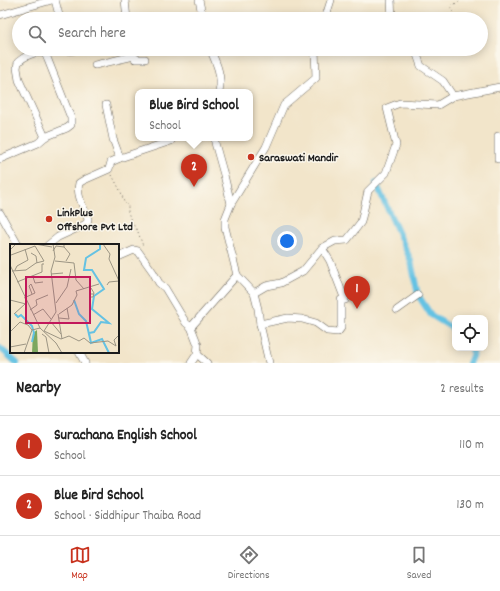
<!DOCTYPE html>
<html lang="en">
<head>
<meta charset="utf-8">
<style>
	:root { --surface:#fff; --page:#f6f6f6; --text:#222; --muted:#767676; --line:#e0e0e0; --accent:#c8321e }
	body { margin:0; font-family:Dekko,sans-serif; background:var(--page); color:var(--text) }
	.controls { position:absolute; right:12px; bottom:12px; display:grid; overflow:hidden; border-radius:8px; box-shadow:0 2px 10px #0003 }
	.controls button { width:36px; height:36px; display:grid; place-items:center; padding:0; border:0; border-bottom:1px solid var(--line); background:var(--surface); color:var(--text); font:20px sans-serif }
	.you { position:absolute; left:287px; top:241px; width:14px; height:14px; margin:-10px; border:3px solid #fff; border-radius:50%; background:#1a73e8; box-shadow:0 0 0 6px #1a73e833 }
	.badge { display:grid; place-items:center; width:26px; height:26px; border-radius:50%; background:var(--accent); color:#fff; font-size:13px; font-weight:700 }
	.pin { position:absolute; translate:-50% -33px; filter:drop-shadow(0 1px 2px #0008) }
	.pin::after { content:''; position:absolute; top:21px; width:14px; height:12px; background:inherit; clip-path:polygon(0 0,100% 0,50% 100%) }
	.popup { position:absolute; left:135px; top:89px; width:118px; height:52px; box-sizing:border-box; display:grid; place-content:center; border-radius:8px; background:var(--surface); filter:drop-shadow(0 1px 3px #0005); font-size:13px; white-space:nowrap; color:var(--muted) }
	.popup b { font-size:15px; color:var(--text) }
	.popup::after { content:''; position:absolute; left:50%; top:100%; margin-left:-8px; border:8px solid transparent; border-top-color:var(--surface) }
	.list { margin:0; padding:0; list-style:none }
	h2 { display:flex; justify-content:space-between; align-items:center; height:52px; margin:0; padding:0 16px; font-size:17px }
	h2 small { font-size:13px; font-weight:400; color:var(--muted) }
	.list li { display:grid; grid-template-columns:26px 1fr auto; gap:12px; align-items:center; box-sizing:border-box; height:60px; padding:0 16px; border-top:1px solid var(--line) }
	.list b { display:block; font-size:15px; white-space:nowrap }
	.list p { margin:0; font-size:13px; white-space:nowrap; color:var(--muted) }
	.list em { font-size:13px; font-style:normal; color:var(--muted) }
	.icon { flex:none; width:22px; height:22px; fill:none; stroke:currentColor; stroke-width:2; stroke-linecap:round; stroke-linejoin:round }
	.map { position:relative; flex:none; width:500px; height:363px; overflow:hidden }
	.search { position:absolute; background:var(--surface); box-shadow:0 2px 10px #0003; left:12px; right:12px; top:12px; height:44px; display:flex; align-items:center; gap:10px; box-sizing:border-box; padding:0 14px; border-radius:22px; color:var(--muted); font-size:15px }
	.sheet { height:172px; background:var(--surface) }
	nav { display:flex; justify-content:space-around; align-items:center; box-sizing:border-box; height:56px; border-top:1px solid var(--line); background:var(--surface); font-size:11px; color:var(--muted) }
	nav a { display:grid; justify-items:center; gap:2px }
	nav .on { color:var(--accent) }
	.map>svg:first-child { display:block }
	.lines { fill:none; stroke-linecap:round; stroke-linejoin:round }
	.canal { stroke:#65c2e3; stroke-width:6 }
	.minor-casing { stroke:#676259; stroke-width:8 }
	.path { stroke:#676259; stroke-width:1; stroke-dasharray:1 3; stroke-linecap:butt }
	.minor { stroke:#fff; stroke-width:7 }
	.poi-dot { fill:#c8321e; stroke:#fbf7ec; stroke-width:1.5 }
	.labels { text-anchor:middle; stroke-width:3; stroke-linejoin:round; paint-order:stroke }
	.poi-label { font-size:12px; font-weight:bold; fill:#1c1c1c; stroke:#fbf7ec; text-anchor:start }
	.inset-river { fill:none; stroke:#65c2e3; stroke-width:2 }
	.inset-road { fill:none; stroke:#9c9584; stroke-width:1 }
	.view { fill:#c2185b; fill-opacity:0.15; stroke:#c2185b; stroke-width:2 }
	.inset-edge { fill:none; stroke:#1c1c1c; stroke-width:2 }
</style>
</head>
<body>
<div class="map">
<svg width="500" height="363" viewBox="0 0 500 363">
	<rect width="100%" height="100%" fill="#fbf7ec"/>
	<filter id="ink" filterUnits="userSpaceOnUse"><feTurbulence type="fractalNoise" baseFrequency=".025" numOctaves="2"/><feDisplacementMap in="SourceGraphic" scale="8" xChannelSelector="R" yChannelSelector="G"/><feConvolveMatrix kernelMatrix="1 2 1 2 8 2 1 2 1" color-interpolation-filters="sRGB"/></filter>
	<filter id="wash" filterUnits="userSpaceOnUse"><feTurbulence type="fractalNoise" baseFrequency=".012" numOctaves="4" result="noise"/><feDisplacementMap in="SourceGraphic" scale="16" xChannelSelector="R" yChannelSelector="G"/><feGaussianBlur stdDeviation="0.9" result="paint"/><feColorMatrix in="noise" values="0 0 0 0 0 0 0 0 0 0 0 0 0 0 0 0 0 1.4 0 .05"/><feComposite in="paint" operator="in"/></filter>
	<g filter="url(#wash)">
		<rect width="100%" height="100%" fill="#f2e5ca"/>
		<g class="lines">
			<g class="canal">
				<polyline points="376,183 411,261 418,295 431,315 455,330"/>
				<polyline points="0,348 17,363"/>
				<polyline points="469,363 473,354 471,348"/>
			</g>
		</g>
	</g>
	<g filter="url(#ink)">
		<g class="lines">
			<defs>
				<g id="minor">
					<polyline points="55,0 60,19"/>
					<polyline points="125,0 127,19"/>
					<polyline points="199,0 203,19"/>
					<polyline points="391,0 392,19"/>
					<polyline points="0,15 52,0"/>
					<polyline points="325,19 331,0"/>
					<polyline points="69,49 69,51 81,49"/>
					<polyline points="132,49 135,59 145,59"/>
					<path d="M210 49C216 62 223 77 219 92"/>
					<polyline points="415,49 421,66 443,81 453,96"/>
					<polyline points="95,65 134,56"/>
					<polyline points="106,105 113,139 120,158"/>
					<polyline points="500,136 498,136 498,159 500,159"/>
					<path d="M0 159 38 143 45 137 67 128 71 125V118L48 60 45 53C35 51 25 56 18 62L17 68 19 80 45 137"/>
					<polyline points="231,204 266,147 284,105 316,78 315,49"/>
					<polyline points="0,213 18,245"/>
					<path d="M48 245 58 237 84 225 87 223 88 219C84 208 76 195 79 183L84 180 109 169 111 162 120 158 171 141"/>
					<polyline points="118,257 134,250 138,251 153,272 159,283 165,288 186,323 191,327"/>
					<polyline points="237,275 254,293 258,309 260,324 269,363"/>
					<polyline points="254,293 266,286 281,283 303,271 322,248 335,241 347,240 361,222 368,191 386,173 396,145 387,108 400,103 438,105 453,96 500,87"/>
					<polyline points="397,310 418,295"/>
					<polyline points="260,324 288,318 302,319 316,323 327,331 338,332 341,328 341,300 345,300 330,261 322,248"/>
					<polyline points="79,352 85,363"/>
					<polyline points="197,354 207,363"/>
					<polyline points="191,363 197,354 198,345 191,327 237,275 225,227 225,219 231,204 224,175 215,143 215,138"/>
				</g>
			</defs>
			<use href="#minor" class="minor-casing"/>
			<g class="path">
				<polyline points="457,19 450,6 459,2 458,0"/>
				<polyline points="422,53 429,49"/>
				<polyline points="112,175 121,192 124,202 128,206 128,212 131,221 138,232 143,246"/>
			</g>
			<use href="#minor" class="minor"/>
		</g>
	</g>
	<g class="poi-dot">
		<circle cx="251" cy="157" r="4"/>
		<circle cx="49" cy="219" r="4"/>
	</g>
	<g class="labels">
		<g class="poi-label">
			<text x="259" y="161">Saraswati Mandir</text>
			<text x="57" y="216">LinkPlus<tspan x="57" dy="14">Offshore Pvt Ltd</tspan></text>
		</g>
	</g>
	<g transform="translate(10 244)">
		<rect width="109" height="109" fill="#f2e5ca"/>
		<path d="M27 86 28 109H22L23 89Z" fill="#7da75f"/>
		<path class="inset-river" d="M90 0V5L76 14 74 26H82L94 45 84 52 82 65 99 79 91 78 84 88 79 89 81 99 92 95 99 109M64 56 69 70 76 77 81 99M5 70 8 73 11 71 22 82 24 89 22 98"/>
		<path class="inset-road" d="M25 0 42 3M93 0 100 10 99 15 109 37M54 3 60 10 56 17M43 7 46 2 54 3V0M21 9 26 12 27 19M1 11 25 2M45 17 64 19 66 36 74 45M0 19V6L6 0M0 21 30 84 46 99 52 109M5 26 7 22 18 16 15 5M2 27 16 26 26 19 34 17 25 2M41 30 53 29M23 33 25 39 33 38M7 38 32 28V20H34M97 41 99 38 109 37M81 44 84 49 83 53H80V50H84M14 54 25 49 21 40 19 42 22 50M0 56 16 60M46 59 57 43 61 25M20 66 27 61 26 56 38 51M4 70 15 60M48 70 52 95M49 70 62 61 67 51 66 47 89 40M23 71 33 65 41 75M49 74 59 75 57 64M41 78 51 90M34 87 46 68 41 27 45 13 43 0M34 87 51 95 59 92 69 97 74 94 80 99 98 97 106 102 104 96 109 91M0 88 10 78 18 81 22 86M32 90 36 93 39 109M0 103 16 100M14 109 22 86 30 84"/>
		<path class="view" d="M16 33H80V79H16Z"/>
		<rect width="109" height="109" class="inset-edge"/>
	</g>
</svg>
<div class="controls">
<button><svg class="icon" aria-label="locate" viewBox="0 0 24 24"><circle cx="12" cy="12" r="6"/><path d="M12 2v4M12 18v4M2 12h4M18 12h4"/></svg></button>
</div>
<div class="you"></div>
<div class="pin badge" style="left:357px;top:309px">1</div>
<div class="pin badge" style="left:194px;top:187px">2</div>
<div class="popup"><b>Blue Bird School</b>School</div>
<div class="search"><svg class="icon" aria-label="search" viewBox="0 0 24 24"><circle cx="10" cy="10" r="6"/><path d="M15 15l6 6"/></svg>Search here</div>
</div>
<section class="sheet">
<h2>Nearby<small>2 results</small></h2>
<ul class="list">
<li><span class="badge">1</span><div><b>Surachana English School</b><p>School</p></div><em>110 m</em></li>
<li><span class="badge">2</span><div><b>Blue Bird School</b><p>School · Siddhipur Thaiba Road</p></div><em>130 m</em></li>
</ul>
</section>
<nav>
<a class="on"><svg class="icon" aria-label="map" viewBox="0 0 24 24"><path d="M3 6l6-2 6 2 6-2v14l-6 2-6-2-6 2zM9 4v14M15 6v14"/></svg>Map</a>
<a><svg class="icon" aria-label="directions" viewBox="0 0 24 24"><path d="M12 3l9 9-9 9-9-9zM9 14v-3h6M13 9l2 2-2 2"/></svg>Directions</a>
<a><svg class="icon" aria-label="saved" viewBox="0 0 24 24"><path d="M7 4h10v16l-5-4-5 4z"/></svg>Saved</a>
</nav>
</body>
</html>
